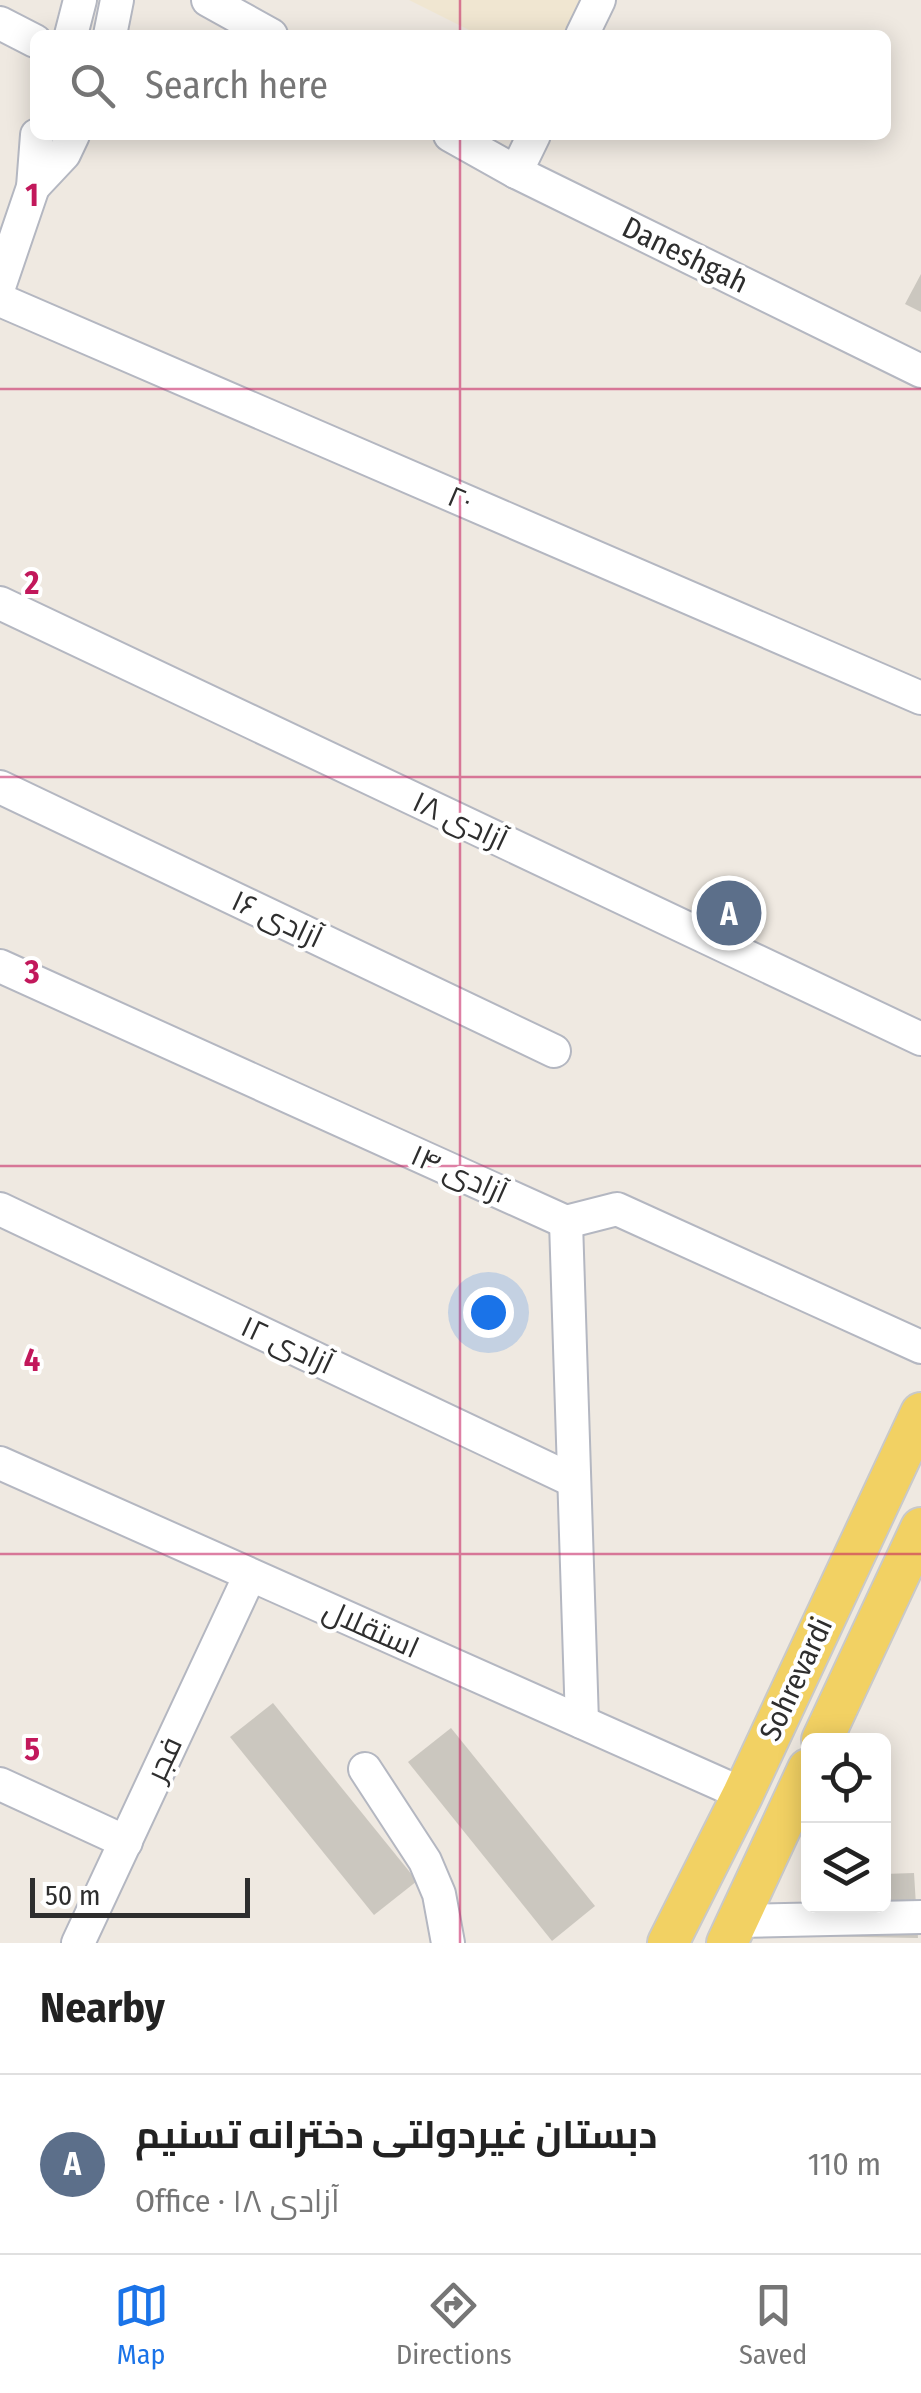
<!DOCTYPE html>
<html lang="en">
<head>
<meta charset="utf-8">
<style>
	:root { --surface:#fff; --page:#f6f6f6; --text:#222; --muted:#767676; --line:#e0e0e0; --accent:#1a73e8 }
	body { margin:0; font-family:"Fira Sans Condensed",Cairo,sans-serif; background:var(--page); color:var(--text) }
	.controls { position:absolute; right:30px; bottom:30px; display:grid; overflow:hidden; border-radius:15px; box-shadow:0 5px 25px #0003 }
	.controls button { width:90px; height:90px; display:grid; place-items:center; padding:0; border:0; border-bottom:2px solid var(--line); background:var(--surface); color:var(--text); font:50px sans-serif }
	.scale { position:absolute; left:30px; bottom:25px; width:220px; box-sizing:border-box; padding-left:10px; border:5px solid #2e2e2e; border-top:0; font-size:28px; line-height:35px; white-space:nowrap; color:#2e2e2e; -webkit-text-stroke:8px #fff; paint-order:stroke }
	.you { position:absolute; left:488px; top:1312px; width:35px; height:35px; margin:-25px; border:8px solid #fff; border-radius:50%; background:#1a73e8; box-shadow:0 0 0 15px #1a73e833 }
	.badge { display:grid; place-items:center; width:65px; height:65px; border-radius:50%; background:var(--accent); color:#fff; font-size:32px; font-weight:700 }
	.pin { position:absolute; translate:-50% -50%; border:5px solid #fff; box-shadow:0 2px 10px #0006 }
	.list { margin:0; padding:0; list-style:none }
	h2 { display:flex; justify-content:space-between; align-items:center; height:130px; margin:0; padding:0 40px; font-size:42px }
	h2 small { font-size:32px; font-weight:400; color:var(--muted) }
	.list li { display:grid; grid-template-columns:65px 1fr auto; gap:30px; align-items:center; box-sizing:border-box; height:180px; padding:0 40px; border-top:2px solid var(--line) }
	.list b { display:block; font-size:38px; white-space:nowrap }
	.list p { margin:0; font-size:32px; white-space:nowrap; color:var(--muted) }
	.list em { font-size:32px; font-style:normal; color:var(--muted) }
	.icon { flex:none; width:55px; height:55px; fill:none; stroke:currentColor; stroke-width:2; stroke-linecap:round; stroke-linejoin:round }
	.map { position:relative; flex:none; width:921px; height:1943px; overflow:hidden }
	.search { position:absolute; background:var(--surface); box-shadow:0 5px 25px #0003; left:30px; right:30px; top:30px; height:110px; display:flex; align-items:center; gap:25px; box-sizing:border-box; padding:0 35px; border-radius:15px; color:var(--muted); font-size:38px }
	.sheet { height:310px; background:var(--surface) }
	nav { display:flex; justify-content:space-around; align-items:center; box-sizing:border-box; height:140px; border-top:2px solid var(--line); background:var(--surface); font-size:28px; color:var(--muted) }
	nav a { display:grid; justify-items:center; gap:5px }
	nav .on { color:var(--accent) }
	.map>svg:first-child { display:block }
	.education { fill:#f0e6d1 }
	.building { fill:#cbc7bf }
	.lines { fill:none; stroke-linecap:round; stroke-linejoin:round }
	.minor-casing { stroke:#b4b7c1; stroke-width:36 }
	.major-casing { stroke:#c9c9c9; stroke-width:44 }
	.minor { stroke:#fff; stroke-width:32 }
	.major { stroke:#f2d163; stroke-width:40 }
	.grid { fill:none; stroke:#c2185b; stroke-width:2.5; stroke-opacity:0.55 }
	.labels { text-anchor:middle; stroke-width:8; stroke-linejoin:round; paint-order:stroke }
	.street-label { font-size:30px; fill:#2e2e2e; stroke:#fff }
	.grid-label { font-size:32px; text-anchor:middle; font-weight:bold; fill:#c2185b; stroke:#fff; stroke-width:8; stroke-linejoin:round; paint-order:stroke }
</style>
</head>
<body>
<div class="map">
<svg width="921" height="1943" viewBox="0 0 921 1943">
	<rect width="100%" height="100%" fill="#efe9e1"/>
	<polygon class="education" points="409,0 585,0 567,35 479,35"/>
	<g class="building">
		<polygon points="921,274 921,312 905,304"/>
		<polygon points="273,1703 417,1881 374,1915 230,1737"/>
		<polygon points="451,1728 595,1906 552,1941 408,1762"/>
		<polygon points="914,1873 918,1938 807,1936 800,1920 884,1906 884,1874"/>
	</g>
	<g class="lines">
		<defs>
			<g id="minor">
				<polyline points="208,0 271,35"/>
				<polyline points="0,23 35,41"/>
				<polyline points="71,35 80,0"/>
				<polyline points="110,35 117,0"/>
				<polyline points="582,35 599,0"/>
				<polyline points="450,135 516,172 921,371"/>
				<polyline points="516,172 534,135"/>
				<polyline points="33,187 64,154 73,135"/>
				<polyline points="0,284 33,187 37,135"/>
				<polyline points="0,300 921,698"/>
				<polyline points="0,603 921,1039"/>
				<polyline points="0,787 554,1051"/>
				<polyline points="0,966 566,1222 617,1209 921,1347"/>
				<polyline points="0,1209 574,1481"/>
				<polyline points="566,1222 582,1722"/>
				<polyline points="0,1463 743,1794"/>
				<polyline points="365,1769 425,1861 439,1894 448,1943"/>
				<polyline points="0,1784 126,1842"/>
				<polyline points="738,1921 921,1917"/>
				<polyline points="78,1943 250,1575"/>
			</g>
			<g id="major">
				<polyline points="822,1740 921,1528"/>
				<polyline points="668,1943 743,1794 921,1413"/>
				<polyline points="727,1943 808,1769"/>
			</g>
		</defs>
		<use href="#minor" class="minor-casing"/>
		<use href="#major" class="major-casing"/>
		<use href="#minor" class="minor"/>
		<use href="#major" class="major"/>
	</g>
	<path class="grid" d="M460 0V35M460 135V1943M0 389H921M0 777H921M0 1166H921M0 1554H921"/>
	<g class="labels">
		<g class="street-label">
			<text transform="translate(685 255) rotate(26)" y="10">Daneshgah</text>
			<text transform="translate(460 499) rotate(23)" y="10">۲۰</text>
			<text transform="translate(460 821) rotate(25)" y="10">آزادی ۱۸</text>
			<text transform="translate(277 919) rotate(25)" y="10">آزادی ۱۶</text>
			<text transform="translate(459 1174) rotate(24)" y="10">آزادی ۱۴</text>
			<text transform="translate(287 1345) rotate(25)" y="10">آزادی ۱۲</text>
			<text transform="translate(371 1629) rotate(24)" y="10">استقلال</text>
			<text transform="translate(796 1679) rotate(-65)" y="10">Sohrevardi</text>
			<text transform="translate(164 1759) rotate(-65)" y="10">فجر</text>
		</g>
	</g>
	<g class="grid-label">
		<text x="32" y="206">1</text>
		<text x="32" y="594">2</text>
		<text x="32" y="983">3</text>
		<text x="32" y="1371">4</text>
		<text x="32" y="1760">5</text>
	</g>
</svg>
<div class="controls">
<button><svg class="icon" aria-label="locate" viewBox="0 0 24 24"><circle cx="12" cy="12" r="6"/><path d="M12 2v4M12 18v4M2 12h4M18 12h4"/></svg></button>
<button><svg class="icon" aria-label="layers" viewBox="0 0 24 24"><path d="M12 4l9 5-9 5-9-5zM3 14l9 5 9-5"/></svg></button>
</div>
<div class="scale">50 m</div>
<div class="you"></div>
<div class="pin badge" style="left:729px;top:913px;background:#5c6f8a">A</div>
<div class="search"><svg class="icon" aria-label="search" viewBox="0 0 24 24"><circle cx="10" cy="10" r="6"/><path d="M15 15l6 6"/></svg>Search here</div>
</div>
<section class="sheet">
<h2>Nearby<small></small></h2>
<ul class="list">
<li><span class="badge" style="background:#5c6f8a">A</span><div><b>دبستان غیردولتی دخترانه تسنیم</b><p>Office · آزادی ۱۸</p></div><em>110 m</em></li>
</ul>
</section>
<nav>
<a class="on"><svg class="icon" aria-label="map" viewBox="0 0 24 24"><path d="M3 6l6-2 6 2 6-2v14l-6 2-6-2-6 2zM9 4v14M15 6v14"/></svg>Map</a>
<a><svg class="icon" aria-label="directions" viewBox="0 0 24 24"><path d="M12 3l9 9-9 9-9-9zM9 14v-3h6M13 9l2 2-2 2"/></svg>Directions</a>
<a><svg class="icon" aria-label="saved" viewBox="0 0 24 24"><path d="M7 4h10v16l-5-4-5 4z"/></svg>Saved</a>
</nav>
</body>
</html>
